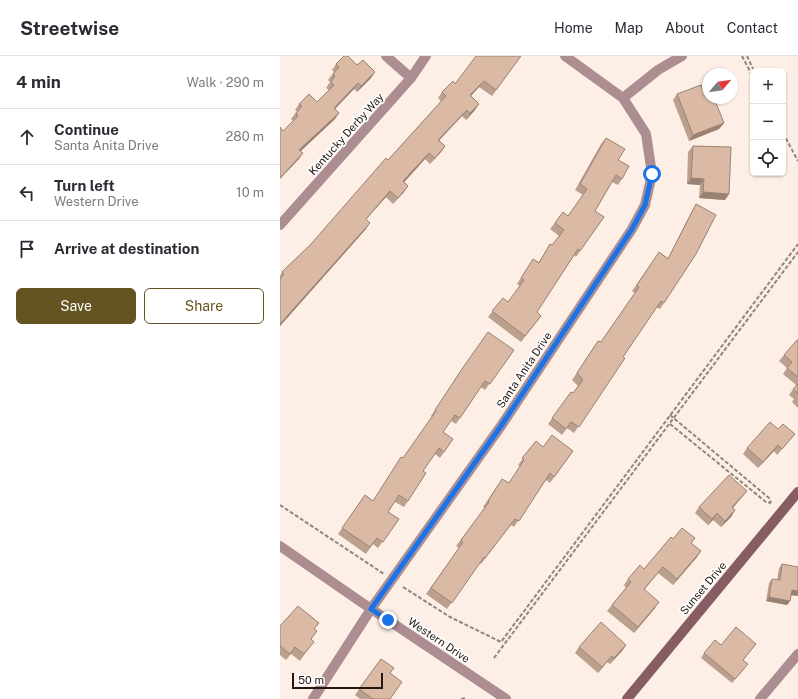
<!DOCTYPE html>
<html lang="en">
<head>
<meta charset="utf-8">
<style>
	:root { --surface:#fff; --page:#f7f7f7; --text:#2b2b33; --muted:#7c7c81; --line:#e1e1e2; --accent:#645421 }
	body { margin:0; font-family:"Public Sans",sans-serif; background:var(--page); color:var(--text) }
	.controls { position:absolute; right:12px; top:12px; display:grid; overflow:hidden; border-radius:6px; box-shadow:0 1px 3px #0004 }
	.controls button { width:36px; height:36px; display:grid; place-items:center; padding:0; border:0; border-bottom:1px solid var(--line); background:var(--surface); color:var(--text); font:20px sans-serif }
	.compass { position:absolute; left:422px; top:12px; width:36px; height:36px; border-radius:50%; background:var(--surface); box-shadow:0 1px 3px #0004; rotate:61deg }
	.scale { position:absolute; left:12px; bottom:10px; width:91px; box-sizing:border-box; padding-left:4px; border:2px solid #23170f; border-top:0; font-size:11px; line-height:14px; white-space:nowrap; color:#23170f; -webkit-text-stroke:3px #fff; paint-order:stroke }
	.stop { position:absolute; width:12px; height:12px; margin:-9px; border:3px solid #1a73e8; border-radius:50%; background:#fff }
	.stop.end { background:#1a73e8; border-color:#fff; box-shadow:0 1px 4px #0008 }
	.list { margin:0; padding:0; list-style:none }
	h2 { display:flex; justify-content:space-between; align-items:center; height:52px; margin:0; padding:0 16px; font-size:17px }
	h2 small { font-size:13px; font-weight:400; color:var(--muted) }
	.list li { display:grid; grid-template-columns:26px 1fr auto; gap:12px; align-items:center; box-sizing:border-box; height:56px; padding:0 16px; border-top:1px solid var(--line) }
	.list b { display:block; font-size:15px; white-space:nowrap }
	.list p { margin:0; font-size:13px; white-space:nowrap; color:var(--muted) }
	.list em { font-size:13px; font-style:normal; color:var(--muted) }
	.actions { display:flex; gap:8px; padding:12px 16px }
	.actions a { flex:1; padding:9px 0; border:1px solid var(--accent); border-radius:6px; text-align:center; font-size:14px; color:var(--accent) }
	.actions .main { background:var(--accent); color:#fff }
	.icon { flex:none; width:22px; height:22px; fill:none; stroke:currentColor; stroke-width:2; stroke-linecap:round; stroke-linejoin:round }
	.map { position:relative; flex:none; width:518px; height:643px; overflow:hidden }
	header { display:flex; align-items:center; gap:24px; box-sizing:border-box; height:56px; padding:0 20px; background:var(--surface); border-bottom:1px solid var(--line) }
	header strong { font-size:19px }
	nav { display:flex; gap:22px; margin-inline-start:auto; font-size:14px }
	main { display:flex }
	aside { flex:1; background:var(--surface) }
	.map>svg:first-child { display:block }
	.lines { fill:none; stroke-linecap:round; stroke-linejoin:round }
	.path { stroke:#92857c; stroke-width:2; stroke-dasharray:4 2; stroke-linecap:butt }
	.minor { stroke:#ab8d92; stroke-width:10 }
	.tertiary { stroke:#ab8d92; stroke-width:10 }
	.secondary { stroke:#875d64; stroke-width:10 }
	.wall { fill:#bca08e }
	.shaded-wall { fill:#998274 }
	.building { fill:#dbbaa5; stroke:#998274 }
	.route { stroke:#1a73e8; stroke-width:5 }
	.labels { text-anchor:middle; stroke-width:3.5; stroke-linejoin:round; paint-order:stroke }
	.street-label { font-size:11px; fill:#23170f; stroke:#fff }
</style>
</head>
<body>
<header>
<strong>Streetwise</strong>
<nav><a>Home</a><a>Map</a><a>About</a><a>Contact</a></nav>
</header>
<main>
<aside>
<h2>4 min<small>Walk · 290 m</small></h2>
<ul class="list">
<li><svg class="icon" aria-label="ahead" viewBox="0 0 24 24"><path d="M12 20V5M6 11l6-6 6 6"/></svg><div><b>Continue</b><p>Santa Anita Drive</p></div><em>280 m</em></li>
<li><svg class="icon" aria-label="left" viewBox="0 0 24 24"><path d="M17 20v-9H6M10 6l-5 5 5 5"/></svg><div><b>Turn left</b><p>Western Drive</p></div><em>10 m</em></li>
<li><svg class="icon" aria-label="arrive" viewBox="0 0 24 24"><path d="M6 21V4h12l-3 4 3 4H6"/></svg><div><b>Arrive at destination</b></div></li>
</ul>
<div class="actions"><a class="main">Save</a><a>Share</a></div>
</aside>
<div class="map">
<svg width="518" height="643" viewBox="0 0 518 643">
	<rect width="100%" height="100%" fill="#fdefe6"/>
	<g class="lines">
		<g class="path">
			<polyline points="462,0 473,21"/>
			<polyline points="467,0 474,15"/>
			<polyline points="503,77 518,105"/>
			<polyline points="390,359 489,442 491,447"/>
			<polyline points="390,368 486,446 491,447"/>
			<polyline points="0,449 104,518"/>
			<polyline points="123,531 170,561 221,586 518,188"/>
			<polyline points="214,602 518,196"/>
			<polyline points="181,643 186,642"/>
		</g>
		<g class="minor">
			<polyline points="106,0 131,22"/>
			<polyline points="343,42 378,14 402,0"/>
			<polyline points="0,169 131,22 146,0"/>
			<polyline points="33,643 91,553 221,370 352,173 365,149 372,118 366,78 343,42 285,0"/>
			<polyline points="480,643 518,598"/>
		</g>
		<polyline class="tertiary" points="0,490 81,546 226,643"/>
		<polyline class="secondary" points="347,643 518,436"/>
	</g>
	<g class="wall">
		<polygon points="241,0 212,40 199,31 191,40 195,54 186,64 182,60 159,84 165,90 161,96 150,108 145,103 124,126 124,136 113,148 106,141 86,163 86,173 0,270 0,220 2,216 31,188 108,104 161,45 158,42 162,36 175,28"/>
		<polygon points="56,8 77,9 95,16 91,22 77,36 74,33 55,53 59,57 55,63 21,95 19,103 3,75 13,65 11,63 17,55 15,54 19,48 37,46 49,34 46,32 50,26 48,24 54,16 52,14"/>
		<polygon points="397,38 426,41 444,67 439,73 409,85 393,44"/>
		<polygon points="326,82 338,104 342,123 338,129 332,126 315,155 324,161 296,201 294,199 257,256 261,260 241,286 208,261 223,242 228,246 240,230 237,228 253,203 259,206 270,188 272,189 279,180 270,173 283,156 288,160 303,139 295,134 321,88"/>
		<polygon points="413,90 449,138 445,144 419,142 420,129 407,128 408,96"/>
		<polygon points="416,148 384,247 380,253 376,251 343,301 345,302 294,377 287,372 282,379 268,368 291,336 293,337 298,330 292,324 318,285 321,286 355,237 352,235 379,196 388,202 412,155"/>
		<polygon points="518,284 518,352 512,346 514,343 509,339 516,329 503,318 507,312 499,305 504,299"/>
		<polygon points="234,294 205,334 201,331 176,368 171,365 163,376 173,383 160,402 155,398 143,415 128,445 124,451 115,446 108,456 119,463 98,492 93,488 86,498 58,478 85,439 93,445 121,401 123,402 152,361 151,360 180,316"/>
		<polygon points="510,384 497,399 494,395 478,412 463,398 467,392"/>
		<polygon points="256,385 263,391 293,395 270,427 266,424 234,471 231,469 201,508 199,507 167,553 146,538 179,492 176,490 205,452 203,451 218,429 229,427 240,410 238,409"/>
		<polygon points="467,435 462,441 453,452 455,454 451,461 441,471 433,464 428,469 415,457 419,451"/>
		<polygon points="415,482 411,487 421,495 417,501 393,529 378,517 364,533 375,552 354,577 327,555 332,549 346,532 344,529 348,523 364,513 393,483"/>
		<polygon points="502,508 518,540 511,539 510,545 507,549 486,545 489,527 492,523 497,524 499,512"/>
		<polygon points="0,570 34,574 31,584 29,592 20,605 11,598 6,604 0,599"/>
		<polygon points="476,588 463,604 465,612 452,627 421,602 424,597 441,589"/>
		<polygon points="346,589 342,595 330,608 327,606 318,617 295,597 299,591"/>
		<polygon points="101,603 110,643 80,643 75,639"/>
	</g>
	<g class="shaded-wall">
		<polygon points="95,16 91,22 77,36 81,30"/>
		<polygon points="204,25 199,31 186,45 190,39"/>
		<polygon points="78,27 74,33 50,58 54,52"/>
		<polygon points="199,48 195,54 186,64 190,57"/>
		<polygon points="187,54 182,60 154,90 158,84"/>
		<polygon points="59,57 55,63 15,100 19,94"/>
		<polygon points="444,67 439,73 409,85 413,79"/>
		<polygon points="165,90 161,96 150,108"/>
		<polygon points="23,97 19,103 0,123 0,122"/>
		<polygon points="149,97 145,103 119,132 123,125"/>
		<polygon points="411,122 424,123 420,129 407,128"/>
		<polygon points="128,130 124,136 113,148"/>
		<polygon points="110,135 106,141 81,169 86,163"/>
		<polygon points="423,136 449,138 445,144 419,142"/>
		<polygon points="90,167 86,173 0,270 0,268"/>
		<polygon points="498,389 494,395 478,412 483,406"/>
		<polygon points="467,435 462,441 448,457 452,451"/>
		<polygon points="455,454 451,461 441,471 445,465"/>
		<polygon points="437,457 433,464 428,469 432,463"/>
		<polygon points="421,495 417,501 393,529 397,523"/>
		<polygon points="383,511 378,517 360,539 364,533"/>
		<polygon points="512,534 518,535 518,540 509,539"/>
		<polygon points="489,541 510,545 507,549 486,545"/>
		<polygon points="379,546 375,552 354,577 358,571"/>
		<polygon points="346,589 342,595 330,608 334,602"/>
		<polygon points="332,600 327,606 318,617 322,611"/>
	</g>
	<g class="building">
		<polygon points="64,0 68,0 77,9 83,4 95,16 81,30 78,27 54,52 59,57 19,94 23,97 0,122 0,71 3,75 18,60 16,57 22,50 19,48 29,38 37,46 54,29 51,26 55,20 53,18 59,11 56,8"/>
		<polygon points="196,0 241,0 216,34 204,25 190,39 199,48 190,57 187,54 158,84 165,90 155,102 149,97 123,125 128,130 118,142 110,135 86,163 90,167 0,268 0,223 4,218 2,216 31,188 106,102 108,104 166,40 162,36 173,25 175,28"/>
		<polygon points="421,29 426,41 428,40 428,42 434,42 444,67 413,79 397,38"/>
		<polygon points="326,82 345,93 338,104 349,110 342,123 336,119 315,155 324,161 300,195 298,193 257,256 261,260 245,280 212,255 223,242 228,246 244,224 241,222 253,203 259,207 270,188 272,189 284,174 275,167 283,156 288,160 307,133 300,128"/>
		<polygon points="413,90 451,91 449,138 423,136 424,123 411,122"/>
		<polygon points="416,148 436,159 416,198 384,247 381,245 343,301 345,302 299,371 291,366 286,373 272,362 291,336 293,337 303,324 297,317 318,285 321,286 359,231 357,229 379,196 388,203"/>
		<polygon points="208,276 234,294 210,328 205,325 180,362 175,359 163,376 173,383 164,396 159,392 143,415 146,417 128,445 119,439 108,456 119,463 103,486 97,482 90,491 62,472 85,439 93,445 121,401 123,402 156,355 155,354 184,310"/>
		<polygon points="517,284 518,284 518,321 507,312 512,306 504,299"/>
		<polygon points="518,328 518,337 513,333"/>
		<polygon points="490,366 498,373 503,368 515,378 502,393 498,389 483,406 467,392"/>
		<polygon points="272,379 293,395 274,421 270,417 239,465 235,463 205,502 204,501 172,547 151,532 183,486 181,484 209,446 208,445 222,423 229,427 244,404 242,402 256,385 263,391"/>
		<polygon points="449,419 467,435 452,451 455,454 445,465 437,457 432,463 419,451"/>
		<polygon points="402,472 415,482 411,487 421,495 397,523 383,511 364,533 379,546 358,571 332,549 351,526 348,523 360,509 364,513 391,481 393,483"/>
		<polygon points="502,508 518,511 518,535 512,534 510,545 489,541 492,523 500,524"/>
		<polygon points="18,550 39,567 34,573 37,575 31,583 34,586 24,598 15,591 10,598 0,590 0,570"/>
		<polygon points="321,566 346,589 334,602 332,600 322,611 299,591"/>
		<polygon points="456,571 476,588 463,604 468,608 455,623 424,597 435,584 441,589"/>
		<polygon points="101,603 114,612 110,617 122,626 110,643 93,643 79,633"/>
	</g>
	<g class="lines">
		<polyline class="route" points="108,564 91,553 221,370 352,173 365,149 372,118"/>
	</g>
	<g class="labels">
		<g class="street-label">
			<text transform="translate(66 78) rotate(-48)" y="4">Kentucky Derby Way</text>
			<text transform="translate(244 314) rotate(-56)" y="4">Santa Anita Drive</text>
			<text transform="translate(423 532) rotate(-50)" y="4">Sunset Drive</text>
			<text transform="translate(159 584) rotate(34)" y="4">Western Drive</text>
		</g>
	</g>
</svg>
<div class="controls">
<button>+</button>
<button>−</button>
<button><svg class="icon" aria-label="locate" viewBox="0 0 24 24"><circle cx="12" cy="12" r="6"/><path d="M12 2v4M12 18v4M2 12h4M18 12h4"/></svg></button>
</div>
<svg class="compass" viewBox="-18 -18 36 36"><path d="M0-13l5 13h-10z" fill="#e53935"/><path d="M0 13l5-13h-10z" fill="#7c7c81"/></svg>
<div class="scale">50 m</div>
<div class="stop" style="left:372px;top:118px"></div>
<div class="stop end" style="left:108px;top:564px"></div>
</div>
</main>
</body>
</html>
